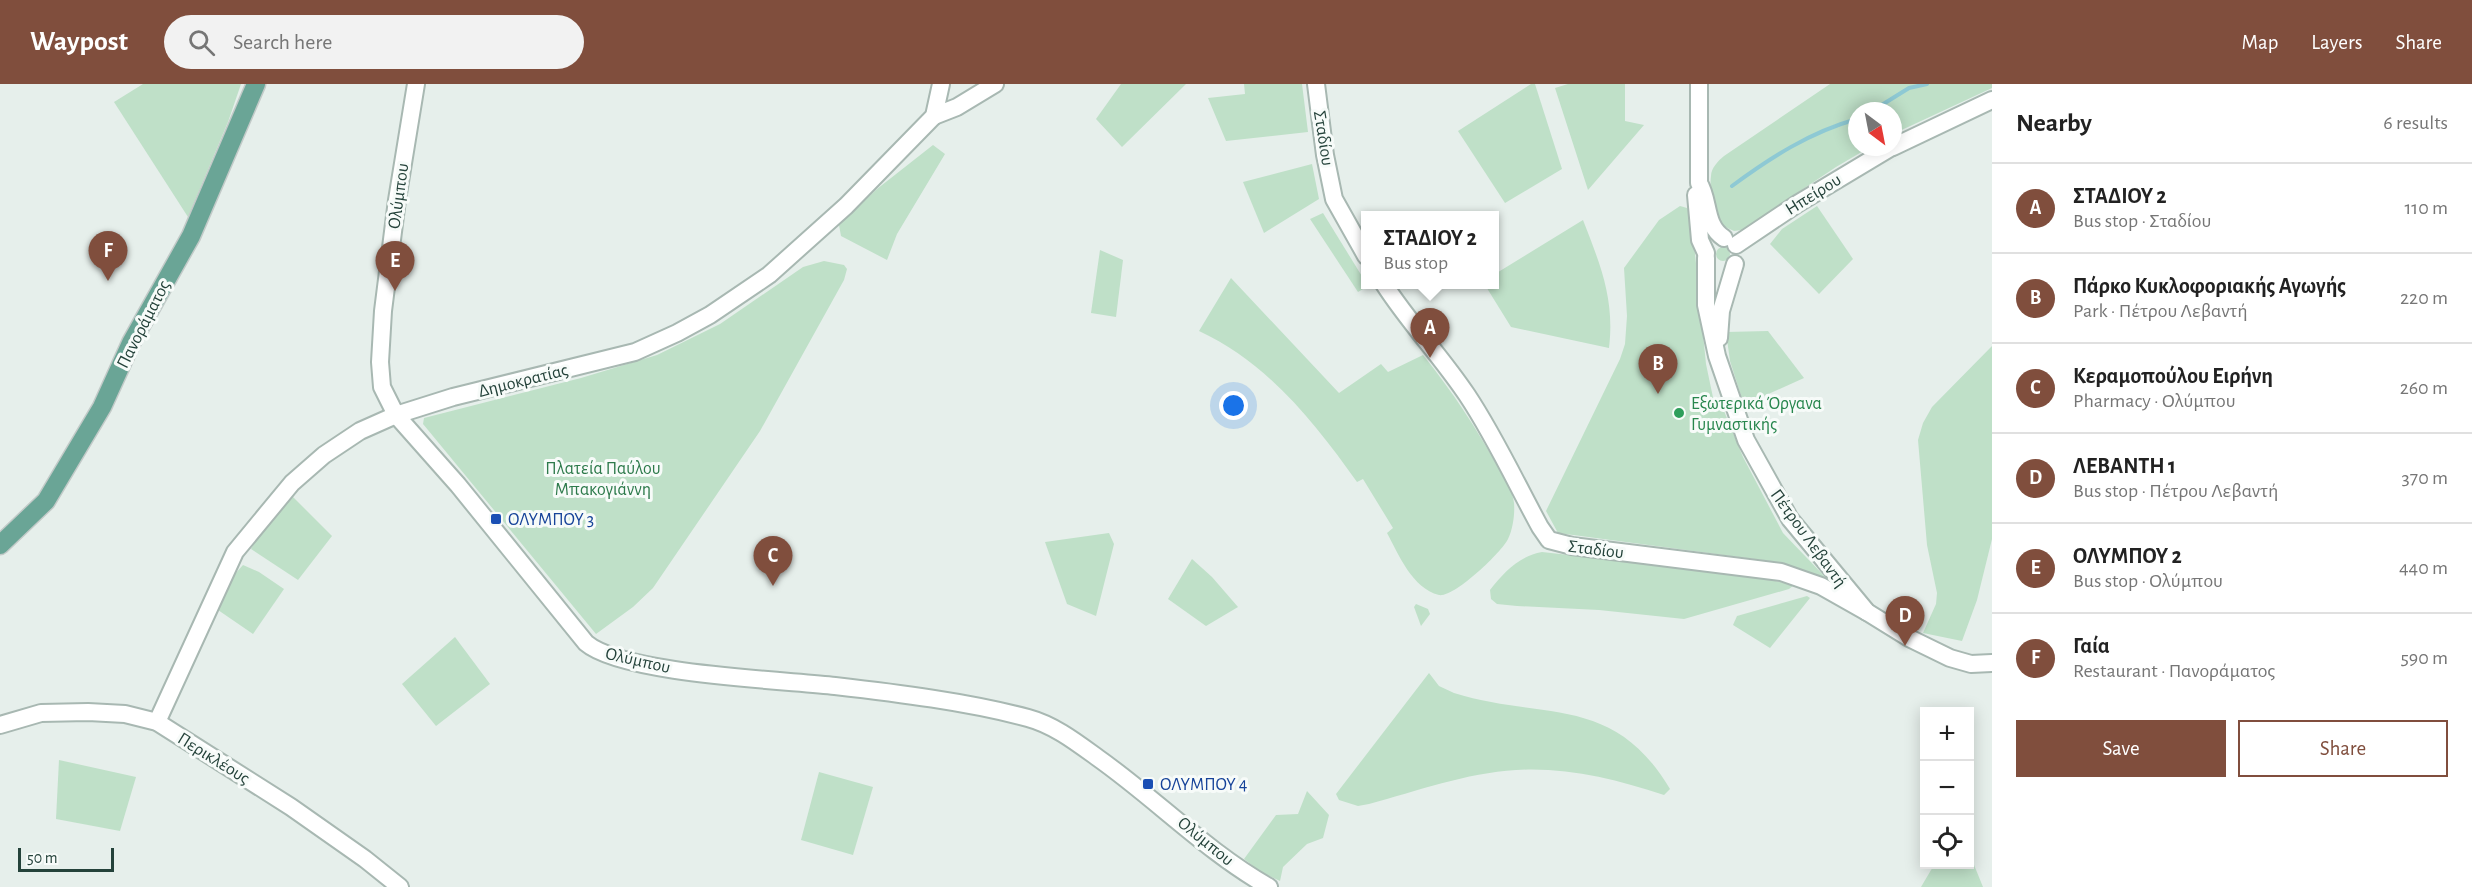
<!DOCTYPE html>
<html lang="en">
<head>
<meta charset="utf-8">
<style>
	:root { --surface:#fff; --page:#f2f2f2; --text:#222; --muted:#767676; --line:#e0e0e0; --accent:#804e3d }
	body { margin:0; font-family:"Alegreya Sans",sans-serif; background:var(--page); color:var(--text) }
	.controls { position:absolute; right:18px; bottom:18px; display:grid; overflow:hidden; border-radius:0px; box-shadow:0 3px 15px #0003 }
	.controls button { width:54px; height:54px; display:grid; place-items:center; padding:0; border:0; border-bottom:2px solid var(--line); background:var(--surface); color:var(--text); font:30px sans-serif }
	.compass { position:absolute; left:1848px; top:18px; width:54px; height:54px; border-radius:50%; background:var(--surface); box-shadow:0 3px 15px #0003; rotate:148deg }
	.scale { position:absolute; left:18px; bottom:15px; width:96px; box-sizing:border-box; padding-left:6px; border:3px solid #24423a; border-top:0; font-size:16px; line-height:21px; white-space:nowrap; color:#24423a; -webkit-text-stroke:4px #f7fbf9; paint-order:stroke }
	.you { position:absolute; left:1234px; top:322px; width:21px; height:21px; margin:-15px; border:4px solid #fff; border-radius:50%; background:#1a73e8; box-shadow:0 0 0 9px #1a73e833 }
	.badge { display:grid; place-items:center; width:39px; height:39px; border-radius:50%; background:var(--accent); color:#fff; font-size:20px; font-weight:700 }
	.pin { position:absolute; translate:-50% -50px; filter:drop-shadow(0 2px 3px #0008) }
	.pin::after { content:''; position:absolute; top:32px; width:21px; height:18px; background:inherit; clip-path:polygon(0 0,100% 0,50% 100%) }
	.popup { position:absolute; left:1361px; top:127px; width:138px; height:78px; box-sizing:border-box; display:grid; place-content:center; border-radius:0px; background:var(--surface); filter:drop-shadow(0 2px 4px #0005); font-size:20px; white-space:nowrap; color:var(--muted) }
	.popup b { font-size:22px; color:var(--text) }
	.popup::after { content:''; position:absolute; left:50%; top:100%; margin-left:-12px; border:12px solid transparent; border-top-color:var(--surface) }
	.list { margin:0; padding:0; list-style:none }
	h2 { display:flex; justify-content:space-between; align-items:center; height:78px; margin:0; padding:0 24px; font-size:26px }
	h2 small { font-size:20px; font-weight:400; color:var(--muted) }
	.list li { display:grid; grid-template-columns:39px 1fr auto; gap:18px; align-items:center; box-sizing:border-box; height:90px; padding:0 24px; border-top:2px solid var(--line) }
	.list b { display:block; font-size:22px; white-space:nowrap }
	.list p { margin:0; font-size:20px; white-space:nowrap; color:var(--muted) }
	.list em { font-size:20px; font-style:normal; color:var(--muted) }
	.actions { display:flex; gap:12px; padding:18px 24px }
	.actions a { flex:1; padding:14px 0; border:2px solid var(--accent); border-radius:0px; text-align:center; font-size:21px; color:var(--accent) }
	.actions .main { background:var(--accent); color:#fff }
	.icon { flex:none; width:33px; height:33px; fill:none; stroke:currentColor; stroke-width:2; stroke-linecap:round; stroke-linejoin:round }
	.map { position:relative; flex:none; width:1992px; height:803px; overflow:hidden }
	header { display:flex; align-items:center; gap:36px; box-sizing:border-box; height:84px; padding:0 30px; background:var(--accent); color:#fff }
	header strong { font-size:28px }
	nav { display:flex; gap:33px; margin-inline-start:auto; font-size:21px }
	.search { width:420px; height:54px; background:var(--page); display:flex; align-items:center; gap:15px; box-sizing:border-box; padding:0 21px; border-radius:33px; color:var(--muted); font-size:22px }
	main { display:flex }
	aside { flex:1; background:var(--surface) }
	.map>svg:first-child { display:block }
	.green { fill:#bfe0c8 }
	.lines { fill:none; stroke-linecap:round; stroke-linejoin:round }
	.stream { stroke:#8ec9d4; stroke-width:4 }
	.minor-casing { stroke:#a8b8b2; stroke-width:20 }
	.major-casing { stroke:#c2cac8; stroke-width:21 }
	.minor { stroke:#fff; stroke-width:16 }
	.major { stroke:#6aa596; stroke-width:18 }
	.leisure-dot { fill:#2e9e5b; stroke:#f7fbf9; stroke-width:2 }
	.transit-dot { fill:#1a4fb4; stroke:#f7fbf9; stroke-width:2 }
	.labels { text-anchor:middle; stroke-width:6; stroke-linejoin:round; paint-order:stroke }
	.street-label { font-size:18px; fill:#24423a; stroke:#f7fbf9 }
	.leisure-label { font-size:18px; fill:#27864d; stroke:#f7fbf9; text-anchor:start }
	.park-label { font-size:18px; fill:#2d7a4b; stroke:#f7fbf9 }
	.transit-label { font-size:18px; fill:#164399; stroke:#f7fbf9; text-anchor:start }
</style>
</head>
<body>
<header>
<strong>Waypost</strong>
<div class="search"><svg class="icon" aria-label="search" viewBox="0 0 24 24"><circle cx="10" cy="10" r="6"/><path d="M15 15l6 6"/></svg>Search here</div>
<nav><a>Map</a><a>Layers</a><a>Share</a></nav>
</header>
<main>
<div class="map">
<svg width="1992" height="803" viewBox="0 0 1992 803">
	<rect width="100%" height="100%" fill="#e6efeb"/>
	<g class="green">
		<polygon points="143,0 241,0 228,38 188,133 114,18"/>
		<polygon points="1121,0 1186,0 1122,63 1096,35"/>
		<polygon points="1244,0 1302,0 1308,48 1226,57 1208,14 1245,10"/>
		<polygon points="1531,0 1535,0 1562,85 1505,119 1458,47"/>
		<polygon points="1568,0 1625,0 1625,37 1644,41 1588,106 1555,4"/>
		<path d="M1830 0H1992V4L1893 50V27H1857V63H1870L1836 83 1742 146 1734 147 1723 142C1714 131 1709 106 1711 92 1711 84 1718 77 1724 72Z"/>
		<polygon points="933,61 945,70 897,150 887,176 841,152 839,141 844,136 877,105"/>
		<polygon points="1312,80 1319,115 1264,149 1243,98"/>
		<polygon points="1680,122 1687,124 1691,129 1706,280 1715,323 1724,327 1743,373 1783,449 1829,497 1783,479 1558,449 1546,427 1620,275 1625,260 1627,232 1624,184 1659,136"/>
		<polygon points="1817,122 1853,175 1819,210 1770,160 1782,145"/>
		<polygon points="1323,129 1368,202 1358,208 1310,135"/>
		<path d="M1583 136C1600 180 1615 215 1609 264L1511 243 1485 201 1494 200 1495 190Z"/>
		<circle cx="1723" cy="170" r="7"/>
		<polygon points="1100,166 1123,176 1116,233 1091,229"/>
		<polygon points="824,177 844,181 847,185 844,196 760,347 653,504 633,523 596,550 428,346 423,340 424,334 581,294 657,271 720,240 803,183"/>
		<path d="M1231 194 1339 309 1381 280 1388 288 1423 271C1452 307 1477 345 1499 385 1504 395 1513 407 1514 419 1515 429 1513 445 1508 455 1502 468 1454 514 1439 511 1412 504 1399 471 1387 449L1393 444 1363 395 1357 398C1315 339 1267 278 1199 247Z"/>
		<polygon points="1768,247 1804,294 1744,321 1730,277 1726,248"/>
		<polygon points="1992,262 1992,455 1977,516 1962,557 1923,549 1936,520 1937,509 1927,461 1918,356 1923,339 1932,323"/>
		<polygon points="290,410 332,452 298,496 251,465 263,443"/>
		<polygon points="1109,449 1114,460 1096,532 1067,520 1045,458"/>
		<path d="M1542 468 1749 491 1794 501 1789 505 1684 535 1599 526 1517 522 1497 520 1491 515 1490 506C1504 488 1519 472 1542 468Z"/>
		<polygon points="1192,475 1212,493 1238,523 1206,542 1168,515"/>
		<polygon points="243,481 259,488 284,505 253,550 218,526 234,491"/>
		<polygon points="1807,512 1810,514 1770,564 1733,541 1737,532"/>
		<polygon points="1416,520 1428,525 1430,530 1421,542 1414,523"/>
		<polygon points="455,553 490,600 436,642 402,600"/>
		<path d="M1429 589 1439 602 1454 609C1543 637 1613 609 1670 705L1664 711C1615 695 1567 683 1516 686 1466 689 1417 707 1369 720L1358 722 1339 716 1336 710Z"/>
		<polygon points="59,676 136,693 120,747 56,735"/>
		<polygon points="819,688 873,703 853,771 801,756"/>
		<polygon points="1307,707 1329,731 1323,754 1307,760 1283,783 1280,797 1261,788 1244,775 1276,731 1298,730"/>
		<polygon points="1970,771 1983,803 1921,803 1934,781 1970,780"/>
	</g>
	<g class="lines">
		<g class="stream">
			<polyline points="1872,27 1909,4 1927,0"/>
			<path d="M1732 102C1770 74 1810 48 1857 35"/>
		</g>
		<defs>
			<g id="minor">
				<path d="M416 0 397 116 383 227 380 278 382 303 396 331 458 401 586 559C622 590 782 596 835 602 896 609 969 618 1028 634 1054 641 1076 658 1098 674 1156 715 1207 768 1269 803"/>
				<polyline points="1316,0 1325,71 1334,115 1366,172"/>
				<path d="M1699 0V99C1710 117 1704 141 1724 154"/>
				<polyline points="934,32 957,23 995,0"/>
				<polyline points="1893,63 1992,16"/>
				<polyline points="1696,111 1700,156 1706,169"/>
				<polyline points="1736,161 1797,120 1892,63"/>
				<polyline points="1706,174 1706,221 1717,272 1746,356 1790,435 1867,528 1909,554 1950,574 1971,580 1992,579"/>
				<path d="M1384 200C1409 239 1441 272 1467 311 1495 353 1516 399 1540 443L1549 456 1572 462 1781 488 1821 502 1867 528"/>
				<polyline points="1719,254 1721,227 1735,180"/>
				<polyline points="157,638 235,468 292,399 324,371 360,347 396,331 453,313 635,268 677,249 710,231 769,191 846,122 934,32 941,0"/>
				<polyline points="0,641 41,629 88,628 125,630 157,638 291,723 365,775 400,803"/>
			</g>
			<polyline id="major" points="0,461 46,417 102,323 131,259 191,152 256,0"/>
		</defs>
		<use href="#minor" class="minor-casing"/>
		<use href="#major" class="major-casing"/>
		<use href="#minor" class="minor"/>
		<use href="#major" class="major"/>
	</g>
	<circle class="leisure-dot" cx="1679" cy="329" r="6"/>
	<g class="transit-dot">
		<rect x="490" y="429" width="12" height="12" rx="3"/>
		<rect x="1142" y="694" width="12" height="12" rx="3"/>
	</g>
	<g class="labels">
		<g class="street-label">
			<text transform="translate(1324 54) rotate(81)" y="6">Σταδίου</text>
			<text transform="translate(1813 110) rotate(-32)" y="6">Ηπείρου</text>
			<text transform="translate(398 112) rotate(-82)" y="6">Ολύμπου</text>
			<text transform="translate(143 240) rotate(-63)" y="6">Πανοράματος</text>
			<text transform="translate(523 296) rotate(-14)" y="6">Δημοκρατίας</text>
			<text transform="translate(1809 454) rotate(54)" y="6">Πέτρου Λεβαντή</text>
			<text transform="translate(1596 465) rotate(7)" y="6">Σταδίου</text>
			<text transform="translate(638 576) rotate(13)" y="6">Ολύμπου</text>
			<text transform="translate(214 674) rotate(32)" y="6">Περικλέους</text>
			<text transform="translate(1206 757) rotate(39)" y="6">Ολύμπου</text>
		</g>
		<g class="leisure-label">
			<text x="1691" y="325">Εξωτερικά Όργανα<tspan x="1691" dy="21">Γυμναστικής</tspan></text>
		</g>
		<g class="park-label">
			<text x="603" y="390">Πλατεία Παύλου<tspan x="603" dy="21">Μπακογιάννη</tspan></text>
		</g>
		<g class="transit-label">
			<text x="508" y="441">ΟΛΥΜΠΟΥ 3</text>
			<text x="1160" y="706">ΟΛΥΜΠΟΥ 4</text>
		</g>
	</g>
</svg>
<div class="controls">
<button>+</button>
<button>−</button>
<button><svg class="icon" aria-label="locate" viewBox="0 0 24 24"><circle cx="12" cy="12" r="6"/><path d="M12 2v4M12 18v4M2 12h4M18 12h4"/></svg></button>
</div>
<svg class="compass" viewBox="-18 -18 36 36"><path d="M0-13l5 13h-10z" fill="#e53935"/><path d="M0 13l5-13h-10z" fill="#767676"/></svg>
<div class="scale">50 m</div>
<div class="you"></div>
<div class="pin badge" style="left:1430px;top:274px">A</div>
<div class="popup"><b>ΣΤΑΔΙΟΥ 2</b>Bus stop</div>
<div class="pin badge" style="left:1658px;top:310px">B</div>
<div class="pin badge" style="left:773px;top:502px">C</div>
<div class="pin badge" style="left:1905px;top:562px">D</div>
<div class="pin badge" style="left:395px;top:207px">E</div>
<div class="pin badge" style="left:108px;top:197px">F</div>
</div>
<aside>
<h2>Nearby<small>6 results</small></h2>
<ul class="list">
<li><span class="badge">A</span><div><b>ΣΤΑΔΙΟΥ 2</b><p>Bus stop · Σταδίου</p></div><em>110 m</em></li>
<li><span class="badge">B</span><div><b>Πάρκο Κυκλοφοριακής Αγωγής</b><p>Park · Πέτρου Λεβαντή</p></div><em>220 m</em></li>
<li><span class="badge">C</span><div><b>Κεραμοπούλου Ειρήνη</b><p>Pharmacy · Ολύμπου</p></div><em>260 m</em></li>
<li><span class="badge">D</span><div><b>ΛΕΒΑΝΤΗ 1</b><p>Bus stop · Πέτρου Λεβαντή</p></div><em>370 m</em></li>
<li><span class="badge">E</span><div><b>ΟΛΥΜΠΟΥ 2</b><p>Bus stop · Ολύμπου</p></div><em>440 m</em></li>
<li><span class="badge">F</span><div><b>Γαία</b><p>Restaurant · Πανοράματος</p></div><em>590 m</em></li>
</ul>
<div class="actions"><a class="main">Save</a><a>Share</a></div>
</aside>
</main>
</body>
</html>
